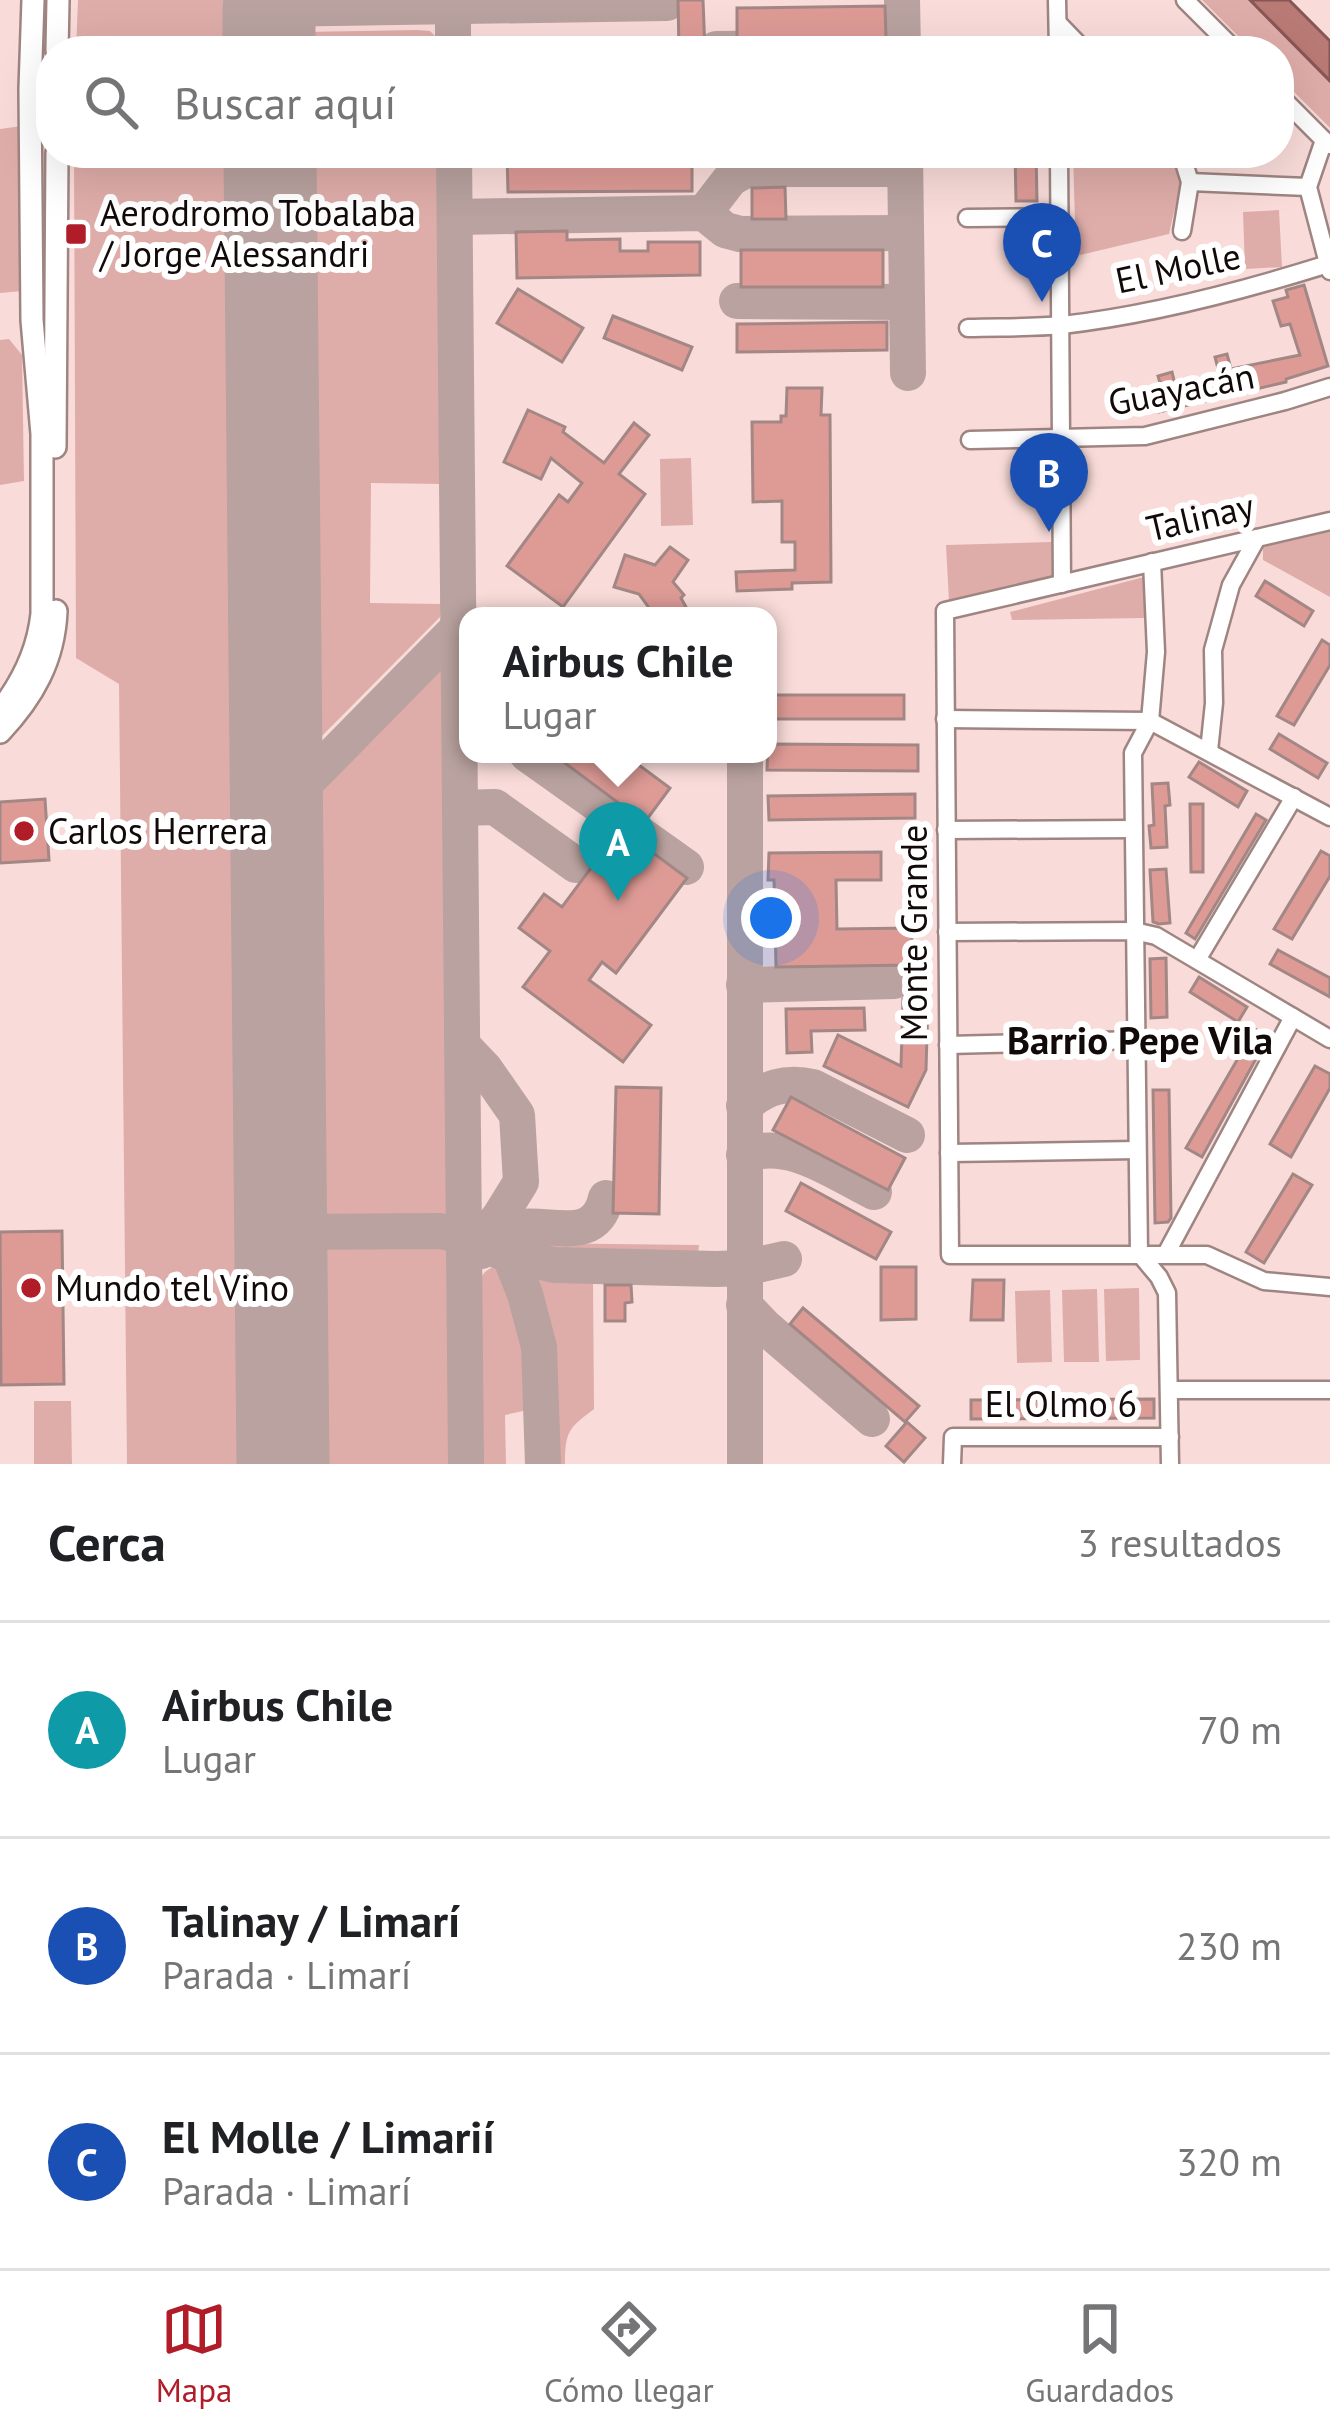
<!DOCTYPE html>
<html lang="es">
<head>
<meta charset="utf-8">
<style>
	:root { --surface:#fff; --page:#f2f2f2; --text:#202124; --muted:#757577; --line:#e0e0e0; --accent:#b01d29 }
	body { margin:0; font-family:"PT Sans",sans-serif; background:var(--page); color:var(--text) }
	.you { position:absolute; left:771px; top:918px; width:42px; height:42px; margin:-30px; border:9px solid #fff; border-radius:50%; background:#1a73e8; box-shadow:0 0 0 18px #1a73e833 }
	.badge { display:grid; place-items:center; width:78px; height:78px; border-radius:50%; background:var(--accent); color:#fff; font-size:39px; font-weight:700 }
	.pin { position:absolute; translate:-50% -99px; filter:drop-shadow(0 3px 6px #0008) }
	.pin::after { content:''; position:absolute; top:63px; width:42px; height:36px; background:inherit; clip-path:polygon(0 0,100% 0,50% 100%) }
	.popup { position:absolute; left:459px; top:607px; width:318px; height:156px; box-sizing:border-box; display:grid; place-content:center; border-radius:24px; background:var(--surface); filter:drop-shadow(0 3px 9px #0005); font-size:39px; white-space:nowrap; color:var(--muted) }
	.popup b { font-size:45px; color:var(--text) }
	.popup::after { content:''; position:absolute; left:50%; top:100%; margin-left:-24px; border:24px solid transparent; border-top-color:var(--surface) }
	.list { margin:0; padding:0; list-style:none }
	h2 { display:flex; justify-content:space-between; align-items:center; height:156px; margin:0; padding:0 48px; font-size:51px }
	h2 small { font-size:39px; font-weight:400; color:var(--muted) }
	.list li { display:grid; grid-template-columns:78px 1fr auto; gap:36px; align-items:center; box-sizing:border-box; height:216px; padding:0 48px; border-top:3px solid var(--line) }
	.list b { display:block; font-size:45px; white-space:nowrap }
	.list p { margin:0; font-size:39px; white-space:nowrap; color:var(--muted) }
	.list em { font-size:39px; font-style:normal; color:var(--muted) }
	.icon { flex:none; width:66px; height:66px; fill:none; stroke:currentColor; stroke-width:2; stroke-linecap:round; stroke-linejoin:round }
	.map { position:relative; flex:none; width:1330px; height:1464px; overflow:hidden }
	.search { position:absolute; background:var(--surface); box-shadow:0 12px 48px #0002; left:36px; right:36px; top:36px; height:132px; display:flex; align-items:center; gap:30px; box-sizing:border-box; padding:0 42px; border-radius:48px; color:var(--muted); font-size:45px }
	.sheet { height:804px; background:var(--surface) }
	nav { display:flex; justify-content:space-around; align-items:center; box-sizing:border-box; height:168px; border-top:3px solid var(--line); background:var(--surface); font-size:33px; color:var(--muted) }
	nav a { display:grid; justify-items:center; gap:6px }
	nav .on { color:var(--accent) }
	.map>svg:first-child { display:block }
	.green { fill:#dfada9 }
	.water { fill:#b97975; stroke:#875755; stroke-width:3 }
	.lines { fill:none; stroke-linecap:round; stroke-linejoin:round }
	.taxiway { stroke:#b9a29f; stroke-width:36 }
	.runway { stroke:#b9a29f; stroke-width:93 }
	.building { fill:#de9b96; stroke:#a28785; stroke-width:3 }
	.minor-casing { stroke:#9f8582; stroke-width:21 }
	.major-casing { stroke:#9f8582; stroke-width:26 }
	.minor { stroke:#fff; stroke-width:16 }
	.major { stroke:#fff; stroke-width:21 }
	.poi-dot { fill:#b01d29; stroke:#fff; stroke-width:4.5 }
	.labels { text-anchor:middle; stroke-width:12; stroke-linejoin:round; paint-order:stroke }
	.poi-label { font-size:36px; fill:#120909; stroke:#fff; text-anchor:start }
	.street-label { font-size:36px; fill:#120909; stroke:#fff }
	.neighbourhood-label { font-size:39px; font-weight:bold; fill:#120909; stroke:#fff }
</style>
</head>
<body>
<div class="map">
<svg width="1330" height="1464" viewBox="0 0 1330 1464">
	<rect width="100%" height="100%" fill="#f9dcd9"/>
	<g class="green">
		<polygon points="78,0 229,0 230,51 76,51"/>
		<polygon points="1202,0 1250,0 1330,81 1330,128 1279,77 1279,51 1253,51"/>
		<polygon points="417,30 430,31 439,40 439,51 294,51 294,43 304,32"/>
		<polygon points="22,126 22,291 0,293 0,129"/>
		<polygon points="74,153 231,153 244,1464 127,1464 119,684 76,658"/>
		<polygon points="295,153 440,153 442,484 371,483 370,603 442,604 440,617 313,745 300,744"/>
		<polygon points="1073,153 1173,153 1181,181 1169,234 1076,256"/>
		<polygon points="1279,210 1282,267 1245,269 1243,212"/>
		<polygon points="9,339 22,355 24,481 0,485 0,340"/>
		<polygon points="691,458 693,525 661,526 660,459"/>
		<polygon points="1330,531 1330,597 1263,560 1263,545"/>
		<polygon points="1052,542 1053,580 949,602 946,545"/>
		<polygon points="1144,577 1144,618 1012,620 1010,612"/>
		<polygon points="437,662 446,667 448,1063 454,1219 311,1218 302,818 320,780 429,665"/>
		<polygon points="529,1243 699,1245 698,1254 546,1253"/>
		<polygon points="310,1246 451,1246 458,1254 453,1328 455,1464 312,1464"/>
		<path d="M500 1266C527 1311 533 1356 537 1408L505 1415 506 1464H475L474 1292C480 1278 484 1267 500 1266Z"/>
		<path d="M524 1268 593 1278 594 1409C569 1428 565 1431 565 1464H554C554 1396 541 1333 524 1268Z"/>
		<polygon points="1139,1288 1140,1360 1106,1361 1104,1289"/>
		<polygon points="1097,1289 1099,1362 1064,1362 1062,1290"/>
		<polygon points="1050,1290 1052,1362 1017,1363 1015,1291"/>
		<polygon points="34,1401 71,1401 72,1464 34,1464"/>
	</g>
	<polygon class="water" points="1250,0 1289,0 1330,41 1330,81"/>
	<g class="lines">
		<g class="taxiway">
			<polyline points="453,0 453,51"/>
			<polyline points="902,0 903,51"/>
			<polyline points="269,9 667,3"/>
			<polyline points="716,49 903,47"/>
			<polyline points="454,153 466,1464"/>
			<polyline points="905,153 908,373"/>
			<polyline points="704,213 731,178 748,169 905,169"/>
			<polyline points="455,217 704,213 725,230 740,234 906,233"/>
			<polyline points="737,301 907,302"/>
			<polyline points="527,754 686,867"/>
			<polyline points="745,754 745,1464"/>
			<polyline points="460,808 495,807 576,865"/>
			<polyline points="277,812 459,627"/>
			<polyline points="744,985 894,981"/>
			<polyline points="463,1046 485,1069 517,1115 521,1182 500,1216 465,1259"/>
			<path d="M744 1106C765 1087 786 1081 813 1087L907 1135"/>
			<path d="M744 1155C790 1138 833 1172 874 1192"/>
			<polyline points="281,1232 440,1231 464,1236 477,1244 509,1254 554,1265 716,1269 744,1268 784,1259"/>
			<path d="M481 1251C490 1242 500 1231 513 1228 548 1220 595 1247 606 1198"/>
			<polyline points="509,1254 525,1294 539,1347 543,1464"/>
			<polyline points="744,1305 765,1327 872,1419"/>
		</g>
		<g class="runway">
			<polyline points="269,9 269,51"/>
			<polyline points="270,153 283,1464"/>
		</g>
	</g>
	<g class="building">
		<polygon points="678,0 703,0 705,51 679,51"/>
		<polygon points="885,6 886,39 737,41 737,8"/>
		<polygon points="507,153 607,153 608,160 692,160 692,191 508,192"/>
		<polygon points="1015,153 1036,153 1037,201 1016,201"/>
		<polygon points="785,187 786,219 752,219 752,188"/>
		<polygon points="567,231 567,240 620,239 620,251 648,251 648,242 700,242 700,275 517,278 516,232"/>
		<rect x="741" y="250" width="142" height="37"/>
		<polygon points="1304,285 1328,366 1286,379 1286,382 1159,412 1152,386 1160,383 1158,376 1172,372 1175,384 1192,380 1193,388 1221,380 1215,357 1227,354 1231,369 1300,355 1290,324 1281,326 1273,301 1288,297 1286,290"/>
		<polygon points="518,289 583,328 562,362 497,323"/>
		<polygon points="613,316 692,347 682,370 604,338"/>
		<polygon points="887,322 887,350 737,352 737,324"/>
		<polygon points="787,388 822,388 821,415 830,415 831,582 792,583 792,589 737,591 736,572 795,570 795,542 782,542 782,501 753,502 752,422 781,422 781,416 786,416"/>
		<polygon points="528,410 565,427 563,432 604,463 634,423 649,435 619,474 645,494 563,607 507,566 559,495 568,502 582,483 551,458 541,479 504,462"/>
		<polygon points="670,547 688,560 673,582 684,595 681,598 691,616 655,616 639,594 614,587 625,555 655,565"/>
		<polygon points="1265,581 1313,611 1304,626 1256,596"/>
		<polygon points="1322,640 1330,645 1330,665 1294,725 1277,716"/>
		<rect x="770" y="695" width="134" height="24"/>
		<polygon points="1279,734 1327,763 1318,778 1270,749"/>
		<polygon points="768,744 918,745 918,771 767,770"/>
		<polygon points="553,754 624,754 670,788 633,838 687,878 616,973 602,962 589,980 651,1025 623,1062 523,987 550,951 519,928 544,894 562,907 632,813"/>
		<polygon points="1199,762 1247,791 1238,807 1189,777"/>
		<polygon points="1168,783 1170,805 1165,806 1167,847 1151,848 1149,826 1154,825 1152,784"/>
		<polygon points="915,794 915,818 769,820 768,796"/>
		<polygon points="45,799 49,860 0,863 0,802"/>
		<polygon points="1190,804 1203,804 1203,872 1191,872"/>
		<polygon points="1256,814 1266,820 1195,939 1186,933"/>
		<polygon points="1321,851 1330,856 1330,876 1292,939 1274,929"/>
		<polygon points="881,852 881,880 836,880 837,929 912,928 912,965 776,967 774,880 768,880 769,853"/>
		<polygon points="1166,869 1170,923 1159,924 1153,922 1150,870"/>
		<polygon points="1278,950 1330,978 1330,997 1270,964"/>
		<polygon points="1166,958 1167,1017 1151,1018 1150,959"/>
		<polygon points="1199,977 1247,1007 1238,1022 1190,992"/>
		<polygon points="903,999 928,999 926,1070 908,1107 824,1066 838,1035 901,1066"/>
		<polygon points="864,1008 865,1030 811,1031 812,1052 787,1053 786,1009"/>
		<polygon points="1255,1029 1268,1037 1202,1157 1186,1148"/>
		<polygon points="1315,1066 1330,1074 1330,1088 1291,1157 1270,1144"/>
		<polygon points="616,1087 661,1088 659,1214 613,1213"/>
		<polygon points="1153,1090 1169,1090 1171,1218 1168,1222 1155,1223"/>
		<polygon points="791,1097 905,1158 888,1190 773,1130"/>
		<polygon points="1293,1174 1312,1185 1264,1263 1246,1252"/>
		<polygon points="801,1183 891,1232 876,1259 786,1211"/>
		<polygon points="62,1231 64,1384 1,1385 0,1232"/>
		<polygon points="881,1267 916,1267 916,1319 881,1320"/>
		<polygon points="973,1280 1004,1280 1003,1320 971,1320"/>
		<polygon points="605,1285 631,1285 632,1302 625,1303 625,1321 605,1321"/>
		<polygon points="803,1308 919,1406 905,1422 790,1324"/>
		<polygon points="1154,1399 1154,1418 971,1419 971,1400"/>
		<polygon points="907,1422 925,1438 904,1462 886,1446"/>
	</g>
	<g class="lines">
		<defs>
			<g id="minor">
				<polyline points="1057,0 1058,51"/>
				<polyline points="1185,0 1236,51"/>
				<polyline points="1058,23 1085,51"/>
				<polyline points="1279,95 1329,145"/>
				<polyline points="1324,140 1308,187 1330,271"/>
				<polyline points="1059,153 1062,584"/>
				<polyline points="1181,153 1190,182 1182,231"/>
				<polyline points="1190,182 1308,187"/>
				<polyline points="967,218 1059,217"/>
				<path d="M968 328C1000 327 1031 328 1062 325 1152 315 1242 291 1328 264"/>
				<polyline points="970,440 1145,436 1285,401 1330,387"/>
				<polyline points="1330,521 945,611 950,1255 1207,1255 1264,1281 1330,1287"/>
				<polyline points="1152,562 1156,652 1150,721 1133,753 1139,1253 1159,1277 1167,1293 1170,1464"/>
				<polyline points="945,719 1150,721 1330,817"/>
				<polyline points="1209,751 1214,703 1213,650 1231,585 1257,538"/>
				<polyline points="946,830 1133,829"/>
				<polyline points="947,932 1134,931 1156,936 1330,1039"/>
				<polyline points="1197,960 1294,797"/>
				<polyline points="948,1045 1136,1040"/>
				<polyline points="949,1153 1137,1150"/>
				<polyline points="1166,1254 1293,1017"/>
				<polyline points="1170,1390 1330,1390"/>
				<polyline points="952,1464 953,1437 1170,1437"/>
			</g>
			<g id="major">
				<polyline points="57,51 58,0"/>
				<polyline points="55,447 57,153"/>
				<path d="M0 711C23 682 38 651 42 614V434L32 320 30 89 33 0"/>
				<path d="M0 732C33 697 54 660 56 611"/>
			</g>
		</defs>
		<use href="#minor" class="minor-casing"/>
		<use href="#major" class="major-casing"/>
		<use href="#minor" class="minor"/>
		<use href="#major" class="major"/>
	</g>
	<g class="poi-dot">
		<rect x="64" y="222" width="24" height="24" rx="6"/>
		<circle cx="24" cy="831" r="12"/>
		<circle cx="31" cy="1288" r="12"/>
	</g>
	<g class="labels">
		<g class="poi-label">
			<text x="100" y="226">Aerodromo Tobalaba<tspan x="100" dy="41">/ Jorge Alessandri</tspan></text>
			<text x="48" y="844">Carlos Herrera</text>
			<text x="55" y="1301">Mundo tel Vino</text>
		</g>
		<g class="street-label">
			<text transform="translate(1178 268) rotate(-12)" y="13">El Molle</text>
			<text transform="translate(1181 389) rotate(-11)" y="13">Guayacán</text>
			<text transform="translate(1200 517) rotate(-13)" y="13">Talinay</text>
			<text transform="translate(914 933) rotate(-90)" y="13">Monte Grande</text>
			<text x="1061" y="1417">El Olmo 6</text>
		</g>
		<g class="neighbourhood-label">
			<text x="1140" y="1054">Barrio Pepe Vila</text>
		</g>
	</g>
</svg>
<div class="you"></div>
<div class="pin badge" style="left:618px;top:901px;background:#0f9aa8">A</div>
<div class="popup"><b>Airbus Chile</b>Lugar</div>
<div class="pin badge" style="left:1049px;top:532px;background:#1a4fb4">B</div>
<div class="pin badge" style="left:1042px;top:302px;background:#1a4fb4">C</div>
<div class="search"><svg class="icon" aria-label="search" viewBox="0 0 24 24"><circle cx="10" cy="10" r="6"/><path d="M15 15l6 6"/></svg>Buscar aquí</div>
</div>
<section class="sheet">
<h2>Cerca<small>3 resultados</small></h2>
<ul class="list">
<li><span class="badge" style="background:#0f9aa8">A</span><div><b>Airbus Chile</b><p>Lugar</p></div><em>70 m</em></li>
<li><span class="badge" style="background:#1a4fb4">B</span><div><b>Talinay / Limarí</b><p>Parada · Limarí</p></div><em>230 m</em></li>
<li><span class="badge" style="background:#1a4fb4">C</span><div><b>El Molle / Limarií</b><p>Parada · Limarí</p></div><em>320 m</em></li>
</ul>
</section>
<nav>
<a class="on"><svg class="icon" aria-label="map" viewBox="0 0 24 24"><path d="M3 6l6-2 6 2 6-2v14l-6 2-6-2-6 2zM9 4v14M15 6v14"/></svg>Mapa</a>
<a><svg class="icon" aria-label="directions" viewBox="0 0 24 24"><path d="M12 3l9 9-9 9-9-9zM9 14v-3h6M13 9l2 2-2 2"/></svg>Cómo llegar</a>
<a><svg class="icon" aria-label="saved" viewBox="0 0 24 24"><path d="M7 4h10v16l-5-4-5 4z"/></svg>Guardados</a>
</nav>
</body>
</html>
